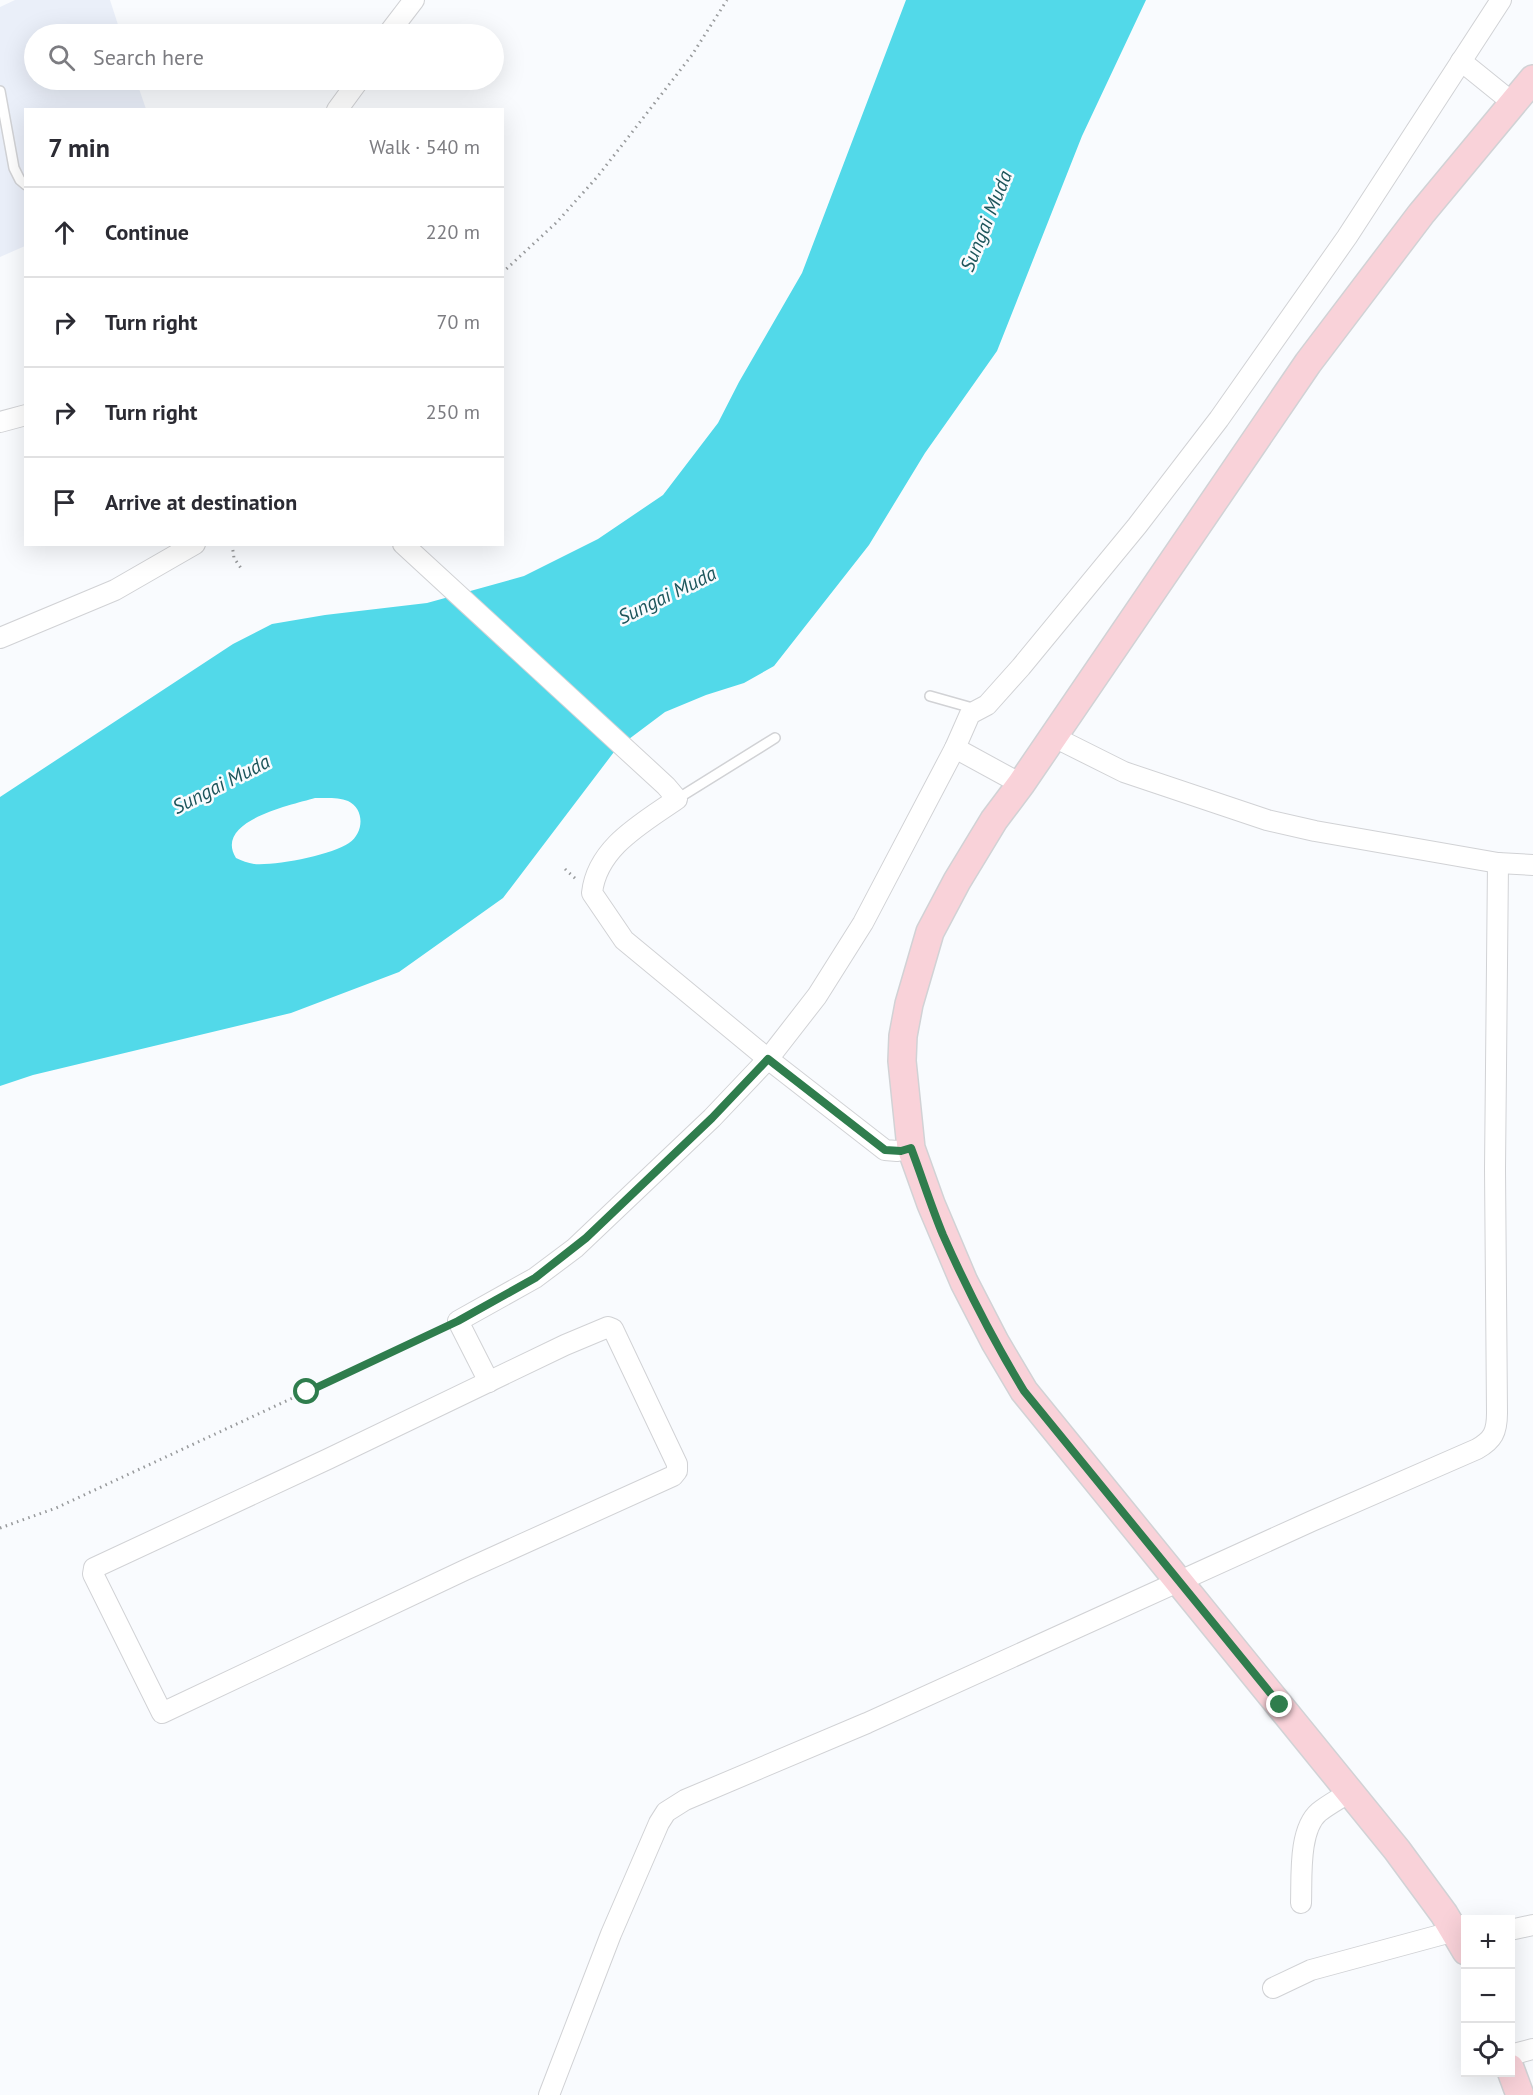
<!DOCTYPE html>
<html lang="en">
<head>
<meta charset="utf-8">
<style>
	:root { --surface:#fff; --page:#f7f7f7; --text:#2b2b33; --muted:#7c7c81; --line:#e1e1e2 }
	body { margin:0; font-family:"PT Sans",sans-serif; background:var(--page); color:var(--text) }
	.controls { position:absolute; right:18px; bottom:18px; display:grid; overflow:hidden; border-radius:0px; box-shadow:0 6px 24px #0002 }
	.controls button { width:54px; height:54px; display:grid; place-items:center; padding:0; border:0; border-bottom:2px solid var(--line); background:var(--surface); color:var(--text); font:30px sans-serif }
	.stop { position:absolute; width:18px; height:18px; margin:-14px; border:4px solid #2f7d4d; border-radius:50%; background:#fff }
	.stop.end { background:#2f7d4d; border-color:#fff; box-shadow:0 2px 6px #0008 }
	.list { margin:0; padding:0; list-style:none }
	h2 { display:flex; justify-content:space-between; align-items:center; height:78px; margin:0; padding:0 24px; font-size:26px }
	h2 small { font-size:20px; font-weight:400; color:var(--muted) }
	.list li { display:grid; grid-template-columns:39px 1fr auto; gap:18px; align-items:center; box-sizing:border-box; height:90px; padding:0 24px; border-top:2px solid var(--line) }
	.list b { display:block; font-size:22px; white-space:nowrap }
	.list em { font-size:20px; font-style:normal; color:var(--muted) }
	.icon { flex:none; width:33px; height:33px; fill:none; stroke:currentColor; stroke-width:2; stroke-linecap:round; stroke-linejoin:round }
	.map { position:relative; flex:none; width:1533px; height:2095px; overflow:hidden }
	.search { position:absolute; background:var(--surface); box-shadow:0 6px 24px #0002; left:24px; top:24px; width:480px; height:66px; display:flex; align-items:center; gap:15px; box-sizing:border-box; padding:0 21px; border-radius:33px; color:var(--muted); font-size:22px }
	.panel { position:absolute; background:var(--surface); box-shadow:0 6px 24px #0002; left:24px; top:108px; width:480px; height:438px; border-radius:0px }
	.map>svg:first-child { display:block }
	.built { fill:#eaeff9 }
	.water { fill:#52d9e9; fill-rule:evenodd }
	.lines { fill:none; stroke-linecap:round; stroke-linejoin:round }
	.lane-casing { stroke:#d1d2d5; stroke-width:12 }
	.street-casing { stroke:#d1d2d5; stroke-width:22 }
	.secondary-casing { stroke:#d1d2d5; stroke-width:30 }
	.path { stroke:#989a9c; stroke-width:3; stroke-dasharray:1.5 4.5; stroke-linecap:butt }
	.lane { stroke:#fff; stroke-width:9 }
	.street { stroke:#fff; stroke-width:20 }
	.secondary { stroke:#f9d2d9; stroke-width:27 }
	.route { stroke:#2f7d4d; stroke-width:8 }
	.labels { text-anchor:middle; stroke-width:5; stroke-linejoin:round; paint-order:stroke }
	.water-label { font-size:20px; font-style:italic; fill:#1c555b; stroke:#f9fbfe }
</style>
</head>
<body>
<div class="map">
<svg width="1533" height="2095" viewBox="0 0 1533 2095">
	<rect width="100%" height="100%" fill="#f9fbfe"/>
	<polygon class="built" points="15,0 110,0 121,34 34,34 34,80 136,80 146,109 26,110 25,246 0,257 0,7"/>
	<path class="water" d="M906 0H1146L1082 136 997 351 925 453 869 545 774 666 744 683 706 695 665 712 617 748 503 898 399 972 291 1013 33 1075 0 1086V797L233 644 272 624 325 615 427 603 524 576 598 539 663 495 718 423 739 382 802 273ZM315 798C325 798 339 797 348 801 365 809 364 833 349 843 332 855 275 866 254 864 248 863 242 861 236 858 213 821 291 805 315 798Z"/>
	<g class="lines">
		<defs>
			<g id="lane">
				<polyline points="0,91 14,168 20,180 26,185"/>
				<polyline points="930,696 976,709"/>
				<polyline points="677,799 775,738"/>
			</g>
			<g id="street">
				<polyline points="388,34 414,0"/>
				<polyline points="1461,61 1513,103"/>
				<polyline points="337,110 359,80"/>
				<polyline points="0,422 26,415"/>
				<path d="M403 544 666 786 677 799C643 823 597 847 592 893L624 940 768 1059 885 1150 897 1151 911 1148"/>
				<polyline points="0,638 115,590 195,544"/>
				<polyline points="1052,736 1124,772 1267,820 1315,831 1498,863 1533,865"/>
				<polyline points="955,748 1021,784"/>
				<polygon points="608,1327 613,1329 677,1464 677,1471 673,1476 465,1570 162,1713 93,1574 94,1568 328,1459 565,1345"/>
				<polyline points="489,1382 458,1321 535,1278 575,1248 712,1118 768,1059 817,996 863,923 955,748 970,714 987,705 1021,667 1137,526 1219,419 1347,237 1501,0"/>
				<path d="M1301 1903C1302 1878 1298 1830 1319 1812 1329 1804 1341 1798 1351 1791"/>
				<polyline points="1510,1930 1533,1925"/>
				<polyline points="1273,1988 1311,1970 1455,1931"/>
				<polyline points="1510,2055 1533,2049"/>
				<path d="M549 2095 611 1934 659 1823 666 1812 685 1800 867 1723 1312 1521 1477 1449C1493 1440 1497 1432 1497 1413L1495 1169 1498 863"/>
			</g>
			<g id="secondary">
				<polyline points="1466,1951 1444,1914 1397,1850 1024,1391 995,1342 964,1282 931,1204 911,1148 902,1061 903,1036 909,1004 930,932 957,881 994,820 1021,784 1308,363 1421,214 1533,79"/>
				<polyline points="1510,2068 1520,2095"/>
			</g>
		</defs>
		<use href="#lane" class="lane-casing"/>
		<use href="#street" class="street-casing"/>
		<use href="#secondary" class="secondary-casing"/>
		<g class="path">
			<polyline points="502,273 557,222 598,176 692,55 727,0"/>
			<polyline points="232,544 234,558 243,571"/>
			<polyline points="565,869 577,880"/>
			<polyline points="0,1528 56,1508 441,1329"/>
		</g>
		<use href="#lane" class="lane"/>
		<use href="#street" class="street"/>
		<use href="#secondary" class="secondary"/>
	</g>
	<g class="lines">
		<path class="route" d="M307 1392 458 1321 535 1278 586 1238 712 1118 768 1059 885 1150 901 1151 911 1148C922 1177 931 1206 943 1235 967 1289 993 1340 1024 1391L1280 1705"/>
	</g>
	<g class="labels">
		<g class="water-label">
			<text transform="translate(986 221) rotate(-68)" y="7">Sungai Muda</text>
			<text transform="translate(667 595) rotate(-26)" y="7">Sungai Muda</text>
			<text transform="translate(221 784) rotate(-27)" y="7">Sungai Muda</text>
		</g>
	</g>
</svg>
<div class="controls">
<button>+</button>
<button>−</button>
<button><svg class="icon" aria-label="locate" viewBox="0 0 24 24"><circle cx="12" cy="12" r="6"/><path d="M12 2v4M12 18v4M2 12h4M18 12h4"/></svg></button>
</div>
<div class="stop" style="left:307px;top:1392px"></div>
<div class="stop end" style="left:1280px;top:1705px"></div>
<div class="search"><svg class="icon" aria-label="search" viewBox="0 0 24 24"><circle cx="10" cy="10" r="6"/><path d="M15 15l6 6"/></svg>Search here</div>
<section class="panel">
<h2>7 min<small>Walk · 540 m</small></h2>
<ul class="list">
<li><svg class="icon" aria-label="ahead" viewBox="0 0 24 24"><path d="M12 20V5M6 11l6-6 6 6"/></svg><div><b>Continue</b></div><em>220 m</em></li>
<li><svg class="icon" aria-label="right" viewBox="0 0 24 24"><path d="M7 20v-9h11M14 6l5 5-5 5"/></svg><div><b>Turn right</b></div><em>70 m</em></li>
<li><svg class="icon" aria-label="right" viewBox="0 0 24 24"><path d="M7 20v-9h11M14 6l5 5-5 5"/></svg><div><b>Turn right</b></div><em>250 m</em></li>
<li><svg class="icon" aria-label="arrive" viewBox="0 0 24 24"><path d="M6 21V4h12l-3 4 3 4H6"/></svg><div><b>Arrive at destination</b></div></li>
</ul>
</section>
</div>
</body>
</html>
